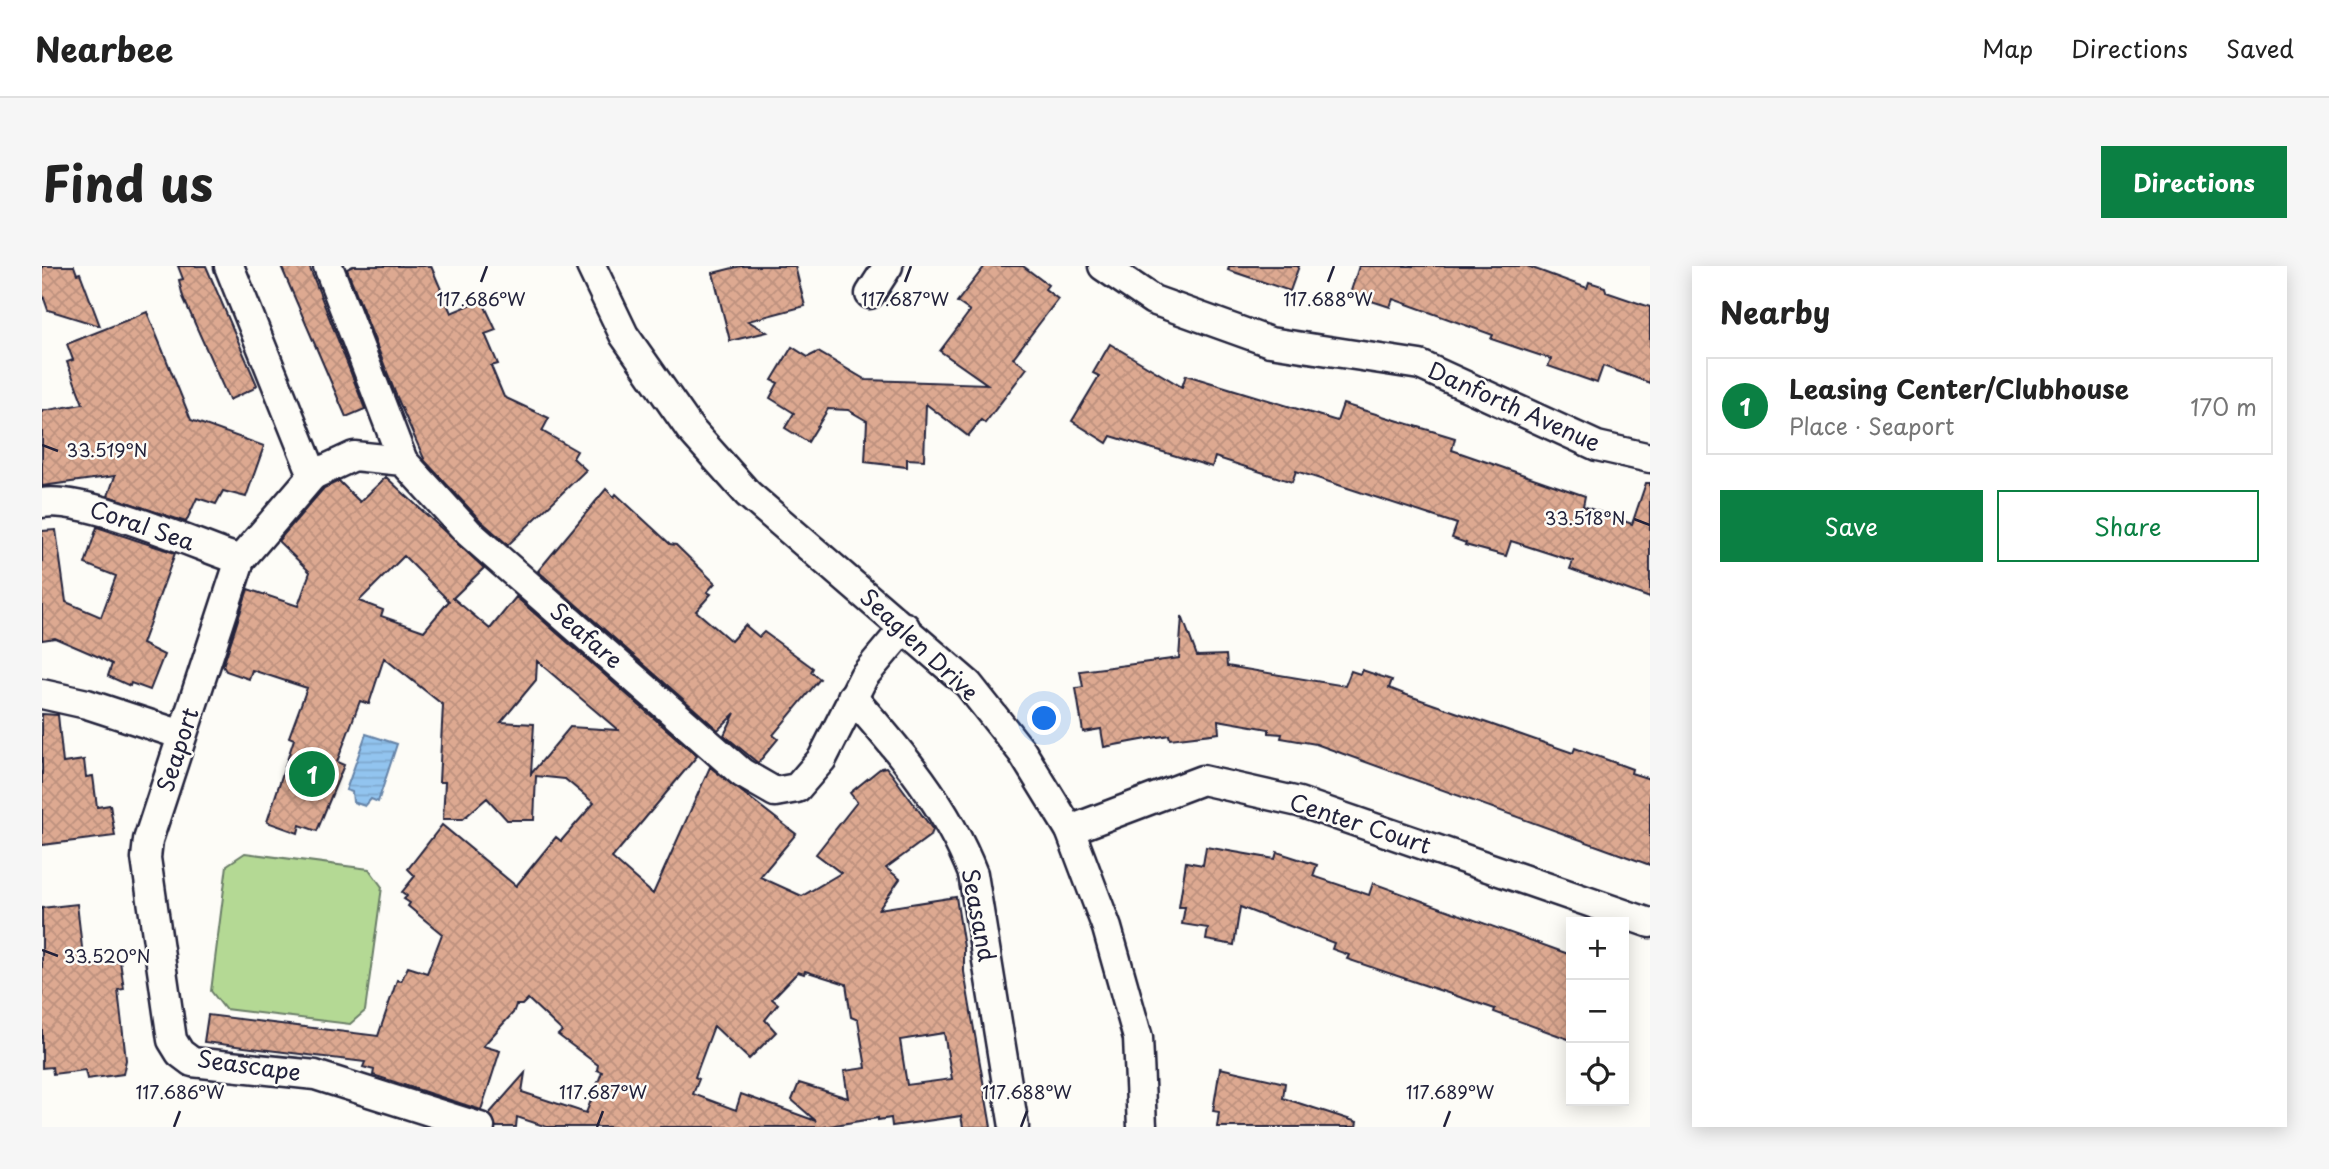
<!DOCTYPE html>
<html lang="en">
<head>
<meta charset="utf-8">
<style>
	:root { --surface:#fff; --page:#f6f6f6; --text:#222; --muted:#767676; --line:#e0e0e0; --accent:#0b8043 }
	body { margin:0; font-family:"Playpen Sans",sans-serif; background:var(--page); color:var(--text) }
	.controls { position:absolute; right:21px; bottom:21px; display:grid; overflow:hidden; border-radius:0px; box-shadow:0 4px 18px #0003 }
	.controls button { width:63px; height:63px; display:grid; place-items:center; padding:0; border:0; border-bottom:2px solid var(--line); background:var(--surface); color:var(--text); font:35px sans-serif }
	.you { position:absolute; left:1003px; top:453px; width:24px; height:24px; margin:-18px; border:5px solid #fff; border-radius:50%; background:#1a73e8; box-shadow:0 0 0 10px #1a73e833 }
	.badge { display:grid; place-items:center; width:46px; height:46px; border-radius:50%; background:var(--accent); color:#fff; font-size:23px; font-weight:700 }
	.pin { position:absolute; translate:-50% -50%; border:4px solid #fff; box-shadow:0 2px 7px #0006 }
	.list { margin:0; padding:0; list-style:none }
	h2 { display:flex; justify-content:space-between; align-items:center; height:91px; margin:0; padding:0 28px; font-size:30px }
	h2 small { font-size:23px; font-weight:400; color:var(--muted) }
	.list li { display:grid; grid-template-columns:46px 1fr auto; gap:21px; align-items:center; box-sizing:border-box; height:98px; margin:0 14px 14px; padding:0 14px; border:2px solid var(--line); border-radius:0px }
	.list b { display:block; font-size:26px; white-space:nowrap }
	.list p { margin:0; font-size:23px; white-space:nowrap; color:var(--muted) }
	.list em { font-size:23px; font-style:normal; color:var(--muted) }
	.actions { display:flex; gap:14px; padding:21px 28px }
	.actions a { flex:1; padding:16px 0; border:2px solid var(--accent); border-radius:0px; text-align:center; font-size:24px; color:var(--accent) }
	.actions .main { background:var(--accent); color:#fff }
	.icon { flex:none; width:38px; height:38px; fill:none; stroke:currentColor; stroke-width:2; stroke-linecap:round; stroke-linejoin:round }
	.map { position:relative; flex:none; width:1608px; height:861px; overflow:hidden; border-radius:0px }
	header { display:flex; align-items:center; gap:42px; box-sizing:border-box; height:98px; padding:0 35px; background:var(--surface); border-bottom:2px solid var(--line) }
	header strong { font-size:33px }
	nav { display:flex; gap:38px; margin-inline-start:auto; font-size:24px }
	.intro { display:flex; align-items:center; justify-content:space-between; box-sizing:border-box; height:168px; padding:0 42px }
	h1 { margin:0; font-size:49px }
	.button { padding:18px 32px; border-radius:0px; background:var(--accent); color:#fff; font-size:24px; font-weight:700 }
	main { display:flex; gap:42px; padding:0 42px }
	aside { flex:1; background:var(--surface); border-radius:0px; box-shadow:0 4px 18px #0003 }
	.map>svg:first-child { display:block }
	.green { fill:#b4d994; stroke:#6b7e68; stroke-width:2 }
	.water { fill:url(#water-rules); stroke:#6583a7; stroke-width:2 }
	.building { fill:url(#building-cross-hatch); stroke:#22223b; stroke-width:2; fill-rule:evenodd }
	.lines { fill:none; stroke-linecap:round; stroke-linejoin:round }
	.minor-casing { stroke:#22223b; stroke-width:33 }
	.minor { stroke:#fdfcf7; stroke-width:28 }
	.ticks { fill:none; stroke:#22223b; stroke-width:2.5 }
	.labels { text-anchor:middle; stroke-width:5; stroke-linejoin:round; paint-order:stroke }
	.street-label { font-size:23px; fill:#22223b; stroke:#fdfcf7 }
	.ticks-label { font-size:18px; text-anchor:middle; fill:#22223b; stroke:#fdfcf7; stroke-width:5; stroke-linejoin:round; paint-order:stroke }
</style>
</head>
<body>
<header>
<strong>Nearbee</strong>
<nav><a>Map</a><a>Directions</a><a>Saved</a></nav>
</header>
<div class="intro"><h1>Find us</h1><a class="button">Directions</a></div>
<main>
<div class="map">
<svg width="1608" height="861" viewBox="0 0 1608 861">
	<defs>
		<pattern id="water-rules" width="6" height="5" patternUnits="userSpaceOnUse" patternTransform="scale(1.75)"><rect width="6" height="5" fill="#92c4ef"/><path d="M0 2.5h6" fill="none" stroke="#7ea8ce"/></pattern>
		<pattern id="building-cross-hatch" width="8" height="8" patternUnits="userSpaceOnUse" patternTransform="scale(1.75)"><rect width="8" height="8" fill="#dda991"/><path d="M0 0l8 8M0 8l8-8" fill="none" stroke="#bd917e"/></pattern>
	</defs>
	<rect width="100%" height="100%" fill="#fdfcf7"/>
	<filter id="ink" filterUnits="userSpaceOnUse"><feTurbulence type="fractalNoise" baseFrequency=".0143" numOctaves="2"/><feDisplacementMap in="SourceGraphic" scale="14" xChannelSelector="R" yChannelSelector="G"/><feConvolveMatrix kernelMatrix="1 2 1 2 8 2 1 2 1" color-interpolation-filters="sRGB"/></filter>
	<g filter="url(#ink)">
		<polygon class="green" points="203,587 327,603 340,621 323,745 308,758 183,743 169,725 185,599"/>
		<polygon class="water" points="324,468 355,478 336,536 329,533 323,540 311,536 310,526 304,524"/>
		<g class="building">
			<polygon points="0,0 32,0 35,8 38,7 58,60 6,44 0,27"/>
			<polygon points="136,0 164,0 215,119 211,123 187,134 141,31 137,14 141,13"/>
			<polygon points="239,0 267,0 323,143 304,151"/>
			<polygon points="311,0 389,0 409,47 440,34 454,64 443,68 456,98 449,100 462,131 507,152 500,165 535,185 531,192 544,204 466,279 439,255 383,195 354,129 305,3"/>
			<polygon points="699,0 753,0 763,40 706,55 725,66 688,75 671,7"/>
			<polygon points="943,0 981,0 1006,19 1003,23 1016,33 971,92 985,102 943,157 939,154 926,170 884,138 882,194 865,193 865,201 823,196 825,155 806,144 786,143 766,176 743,162 752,147 728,132 736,117 730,114 750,81 766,91 776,86 824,114 945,118 898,85 928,45 915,36"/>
			<polygon points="1187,0 1257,0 1248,25 1186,4"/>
			<polygon points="1317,0 1485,0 1545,22 1547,16 1563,21 1564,26 1608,41 1608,117 1561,100 1555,117 1506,100 1509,93 1449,73 1451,69 1351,33 1348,41 1308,28"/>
			<polygon points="105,46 149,154 222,180 204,231 181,225 174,238 155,232 144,256 66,230 73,210 0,220 0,145 41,138 25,96 31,94 25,78"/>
			<polygon points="1068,78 1140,121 1144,109 1295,155 1301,138 1413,172 1410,184 1543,230 1541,240 1590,258 1604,217 1608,217 1608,332 1528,303 1531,295 1469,275 1464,290 1423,279 1424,277 1410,272 1415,258 1254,205 1250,216 1173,191 1170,201 1069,170 1065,177 1030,155 1057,110 1051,107"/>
			<path d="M344 211 442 302 411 332 448 363 474 331 655 490 570 592 611 628 668 501 754 568 718 611 760 630 799 607 774 588 815 536 808 527 839 502 844 501 849 507 891 564 889 569 844 602 858 613 837 643 914 631 922 681V706L949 861H921L919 850 850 860 849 852 836 854V852L781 861H505L475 851 474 861H454L447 848 483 807 480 826 544 847 560 806 555 804 556 799 516 769 520 765 486 733 480 739H474L471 747 441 780 458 785 439 844 331 809 332 804 321 801 323 796 162 776 166 749 336 770 355 714 359 715 366 701 385 707 400 668 366 640 368 637 362 633 365 630 360 626 373 610 366 603 400 559 474 620 514 571 519 575 552 537 523 513 494 510 492 554H465L445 532 421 553H401L403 516H397L401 439 342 392 327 438 318 435 295 496 302 499 275 565 258 559 256 567 225 556 252 473 247 471 265 422 210 404 207 413 184 405 181 400 202 335 206 323 256 340 268 306 236 275 282 222 297 215 318 236ZM362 290 407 335 382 365 339 350 341 344 317 335ZM495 395 576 464 528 461 489 508 492 458 459 456 494 414ZM763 705 804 718 809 751 816 754 824 802 802 805 806 832 757 817 750 834 774 855 699 828 694 844 651 828 657 813 653 811 672 760 707 793 734 766 723 754 736 738 730 733 756 706 762 708ZM902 767 910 813 865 819 858 774Z"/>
			<polygon points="564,223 572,231 574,228 628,278 634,279 673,317 665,326 669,328 654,345 689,375 703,359 717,371 722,366 771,402 769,406 778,413 731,469 736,473 716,497 682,469 693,447 676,464 496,305"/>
			<polygon points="55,261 133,287 100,378 122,389 108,424 89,417 88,420 66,410 70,398 57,391 13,372 0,374 0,265 14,264 24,336 59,351 74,310 43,298"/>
			<polygon points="1140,350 1155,390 1184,389 1185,400 1303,420 1309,405 1318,408 1320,404 1350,414 1347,422 1362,428 1531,487 1533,482 1590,503 1589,507 1608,513 1608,599 1274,478 1239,472 1240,468 1227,467 1227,463 1176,454 1177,467 1128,473 1127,469 1062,481 1059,463 1041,466 1034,422 1041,421 1038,405 1137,392"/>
			<polygon points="0,448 16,449 21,497 42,494 44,511 51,510 55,541 68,539 73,570 0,579"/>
			<polygon points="1164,581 1233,593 1235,586 1275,599 1271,610 1327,629 1331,617 1529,689 1529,774 1452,746 1453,743 1305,693 1307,689 1290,683 1292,677 1198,641 1192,679 1164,674 1166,662 1140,658 1143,641 1137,641 1144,596 1161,599"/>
			<polygon points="35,638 42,699 78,695 82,723 76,724 84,794 81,808 45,813 43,804 11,808 10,801 0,802 0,642"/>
			<polygon points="1178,802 1243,817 1241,832 1315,856 1314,861 1175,861 1177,846 1171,845"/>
		</g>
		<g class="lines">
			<defs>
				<g id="minor">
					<polyline points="187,0 271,209 198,294 106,574 104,592 130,774 138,787 150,796 273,809 438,861"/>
					<polyline points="286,0 361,195 427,267 700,507 733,526 755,522 780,493 822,410 863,361"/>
					<polyline points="549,0 582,69 648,163 706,228 926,418 980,486 1028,564 1065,662 1096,772 1100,861"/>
					<polyline points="1061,0 1111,34 1228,76 1378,99 1555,180 1608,192"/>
					<polyline points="828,28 846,0"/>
					<polyline points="271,209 312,190 361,195"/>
					<path d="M0 237C44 230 151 278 198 294"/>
					<polyline points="0,428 45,438 140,469"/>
					<path d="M810 431C858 485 905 540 931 608L972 861"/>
					<polyline points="1028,564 1160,514 1257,536 1608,657"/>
				</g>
			</defs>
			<use href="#minor" class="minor-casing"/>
			<use href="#minor" class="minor"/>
		</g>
	</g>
	<path class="ticks" d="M439 16 445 0M863 16 869 0M1286 16 1292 0M0 179 16 185M1592 253 1608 259M0 684 16 690M132 861 138 845M555 861 561 845M979 861 985 845M1402 861 1408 845"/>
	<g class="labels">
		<g class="street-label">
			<text transform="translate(1472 141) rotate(24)" y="8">Danforth Avenue</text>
			<text transform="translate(100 260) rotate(19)" y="8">Coral Sea</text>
			<text transform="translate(544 370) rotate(41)" y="8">Seafare</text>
			<text transform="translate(877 379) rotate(43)" y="8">Seaglen Drive</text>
			<text transform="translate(136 484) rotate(-72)" y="8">Seaport</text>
			<text transform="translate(1318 558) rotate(18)" y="8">Center Court</text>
			<text transform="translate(936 649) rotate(79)" y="8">Seasand</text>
			<text transform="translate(207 800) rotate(8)" y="8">Seascape</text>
		</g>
	</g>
	<g class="ticks-label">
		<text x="439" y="40">117.686°W</text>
		<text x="863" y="40">117.687°W</text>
		<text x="1286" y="40">117.688°W</text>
		<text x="65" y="191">33.519°N</text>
		<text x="1543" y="259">33.518°N</text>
		<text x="65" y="697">33.520°N</text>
		<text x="138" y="833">117.686°W</text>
		<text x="561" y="833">117.687°W</text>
		<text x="985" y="833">117.688°W</text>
		<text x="1408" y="833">117.689°W</text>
	</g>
</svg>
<div class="controls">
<button>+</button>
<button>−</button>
<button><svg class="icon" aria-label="locate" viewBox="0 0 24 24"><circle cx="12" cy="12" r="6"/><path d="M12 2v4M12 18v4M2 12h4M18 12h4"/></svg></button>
</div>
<div class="you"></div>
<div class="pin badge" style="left:270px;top:508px">1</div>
</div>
<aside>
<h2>Nearby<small></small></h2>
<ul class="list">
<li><span class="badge">1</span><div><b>Leasing Center/Clubhouse</b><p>Place · Seaport</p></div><em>170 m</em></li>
</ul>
<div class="actions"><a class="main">Save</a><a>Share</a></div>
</aside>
</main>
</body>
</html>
